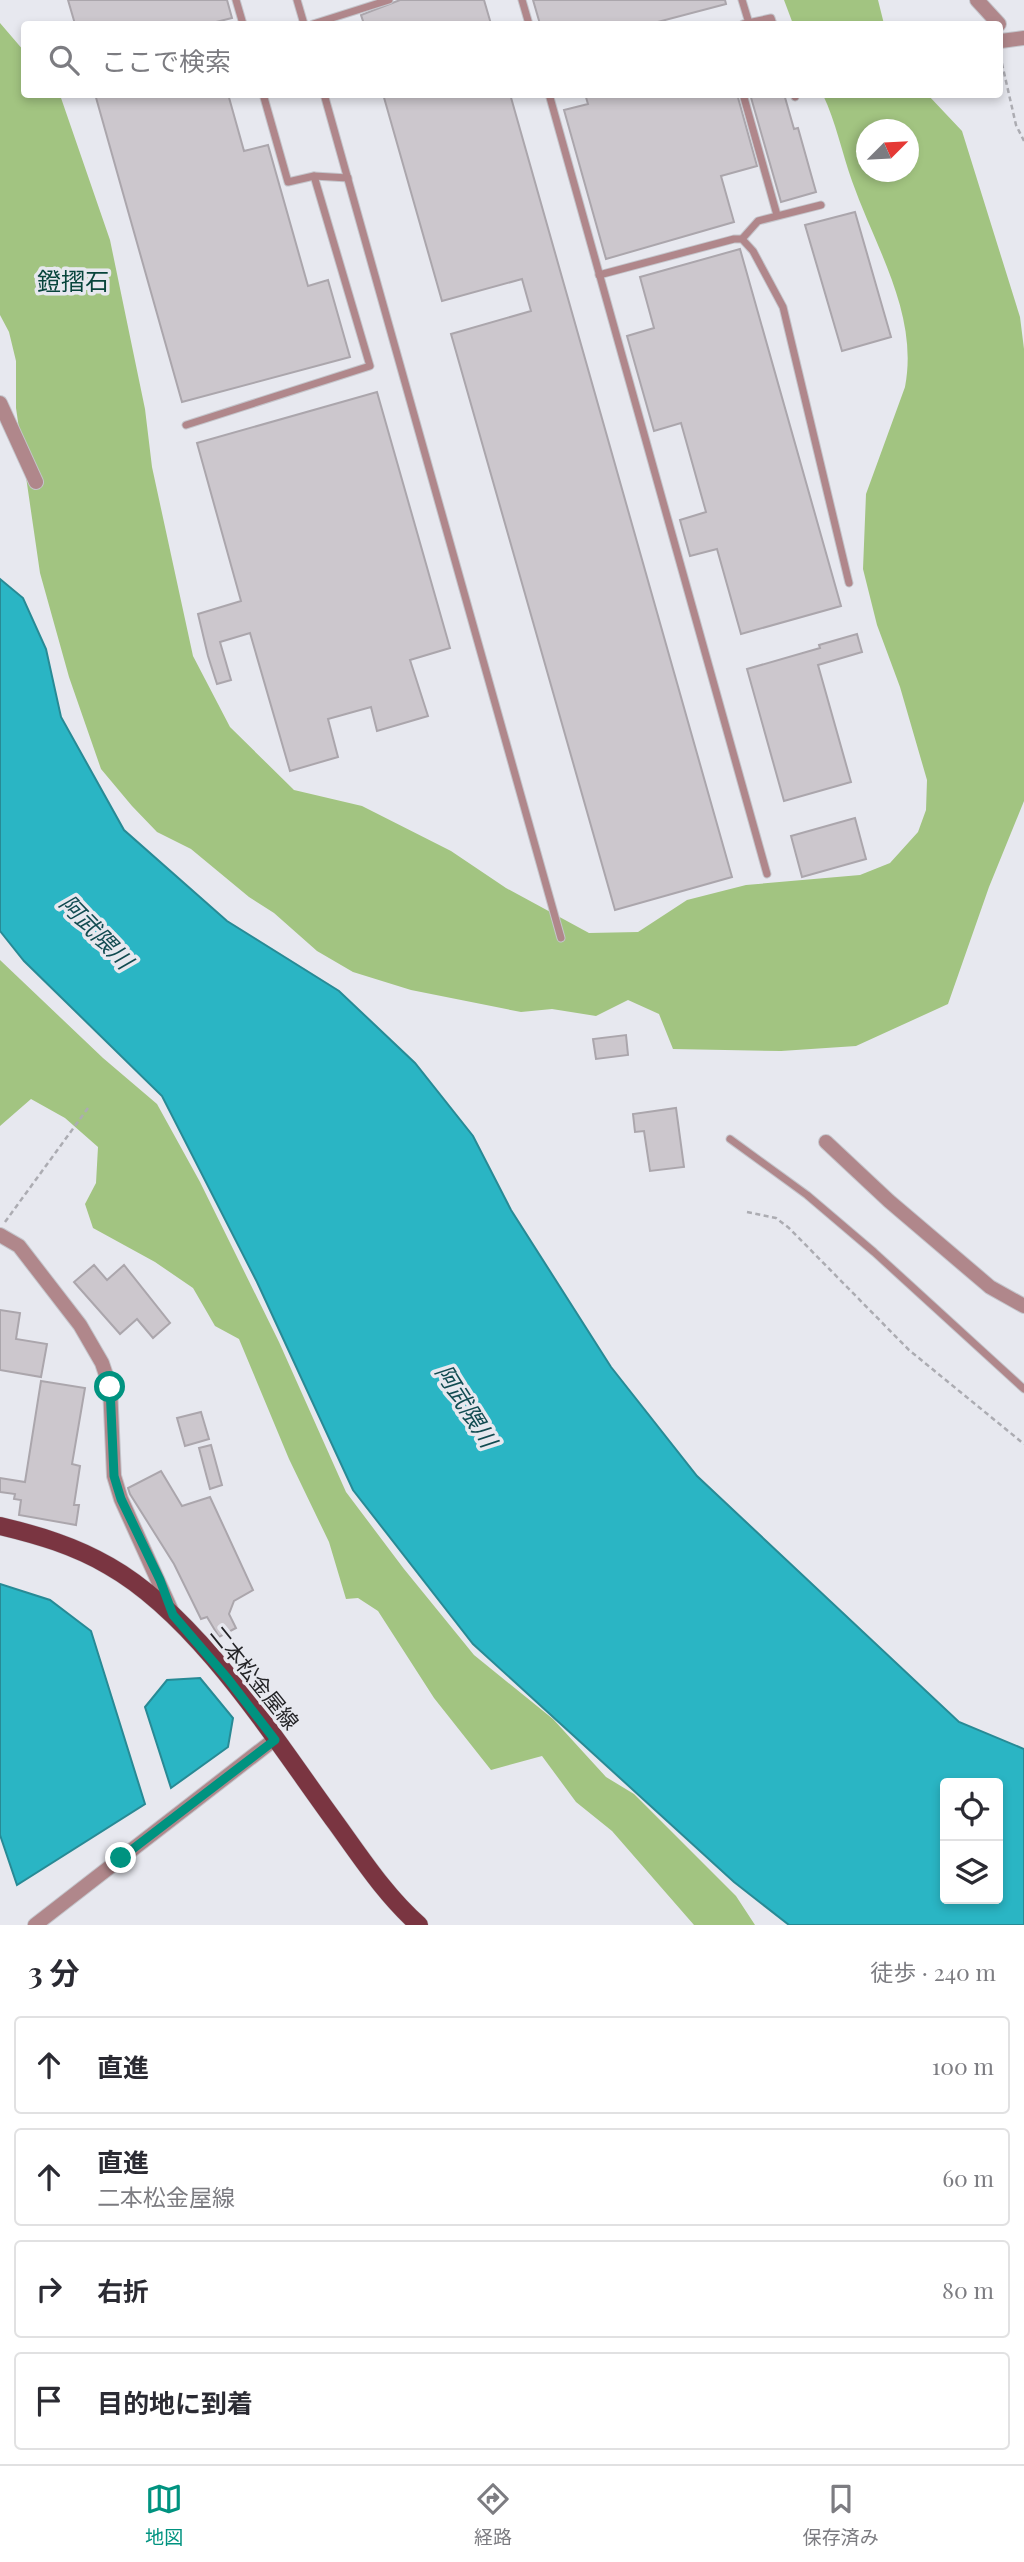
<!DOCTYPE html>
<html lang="ja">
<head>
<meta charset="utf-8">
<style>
	:root { --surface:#fff; --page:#f7f7f7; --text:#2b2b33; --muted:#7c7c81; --line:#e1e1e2; --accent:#009380 }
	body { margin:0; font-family:"Playfair Display","Noto Sans JP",serif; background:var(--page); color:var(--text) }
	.controls { position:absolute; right:21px; bottom:21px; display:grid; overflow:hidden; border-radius:7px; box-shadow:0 4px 10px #0003 }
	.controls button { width:63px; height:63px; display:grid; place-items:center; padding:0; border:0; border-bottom:2px solid var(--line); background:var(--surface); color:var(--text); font:35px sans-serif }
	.compass { position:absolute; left:856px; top:119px; width:63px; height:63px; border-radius:50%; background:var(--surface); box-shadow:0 4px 10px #0003; rotate:66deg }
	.stop { position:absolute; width:21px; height:21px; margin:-16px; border:5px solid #009380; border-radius:50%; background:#fff }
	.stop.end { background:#009380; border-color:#fff; box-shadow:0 2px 7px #0008 }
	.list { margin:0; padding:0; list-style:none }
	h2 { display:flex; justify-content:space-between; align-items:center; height:91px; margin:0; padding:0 28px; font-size:30px }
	h2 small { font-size:23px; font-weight:400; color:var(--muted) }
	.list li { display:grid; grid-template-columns:46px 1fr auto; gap:21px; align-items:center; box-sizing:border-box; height:98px; margin:0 14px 14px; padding:0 14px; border:2px solid var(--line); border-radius:7px }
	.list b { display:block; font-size:26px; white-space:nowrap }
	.list p { margin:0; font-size:23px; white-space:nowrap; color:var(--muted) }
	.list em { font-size:23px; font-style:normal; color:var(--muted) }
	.icon { flex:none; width:38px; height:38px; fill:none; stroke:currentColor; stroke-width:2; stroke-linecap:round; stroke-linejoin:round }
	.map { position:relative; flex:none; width:1024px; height:1925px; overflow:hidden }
	.search { position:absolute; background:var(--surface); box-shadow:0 4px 10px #0003; left:21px; right:21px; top:21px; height:77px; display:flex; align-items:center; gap:18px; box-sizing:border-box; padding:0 24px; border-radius:7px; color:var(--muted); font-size:26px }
	.sheet { height:539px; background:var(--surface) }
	nav { display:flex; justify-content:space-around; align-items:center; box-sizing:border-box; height:98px; border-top:2px solid var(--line); background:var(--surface); font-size:19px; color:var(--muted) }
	nav a { display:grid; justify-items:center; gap:4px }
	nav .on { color:var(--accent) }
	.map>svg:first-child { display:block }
	.green { fill:#a2c481; fill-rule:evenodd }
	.water { fill:#2ab5c4; stroke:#288a95; stroke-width:2; fill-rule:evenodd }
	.building { fill:#ccc7cd; stroke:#aba6ac; stroke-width:2 }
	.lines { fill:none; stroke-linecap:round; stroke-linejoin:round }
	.service-casing { stroke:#c4c5cb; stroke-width:9 }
	.minor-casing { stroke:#c4c5cb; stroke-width:16 }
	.primary-casing { stroke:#c4c5cb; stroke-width:19 }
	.path { stroke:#acacb2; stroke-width:2.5; stroke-dasharray:5 3.5; stroke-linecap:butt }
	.service { stroke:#b0878b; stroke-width:7 }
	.minor { stroke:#b0878b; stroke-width:14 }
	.primary { stroke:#7a3541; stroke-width:18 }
	.route { stroke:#009380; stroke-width:9 }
	.labels { text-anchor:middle; stroke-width:7; stroke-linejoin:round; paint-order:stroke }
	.street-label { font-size:21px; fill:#242427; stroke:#e7e8ef }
	.water-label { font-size:23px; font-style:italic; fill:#124b51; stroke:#e7e8ef }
	.quarter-label { font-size:24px; fill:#07443b; stroke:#e7e8ef }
</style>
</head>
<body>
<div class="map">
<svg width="1024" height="1925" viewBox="0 0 1024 1925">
	<rect width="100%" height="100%" fill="#e7e8ef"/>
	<g class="green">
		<polygon points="784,0 878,0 884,24 793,24"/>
		<path d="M0 23 24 51V94L60 95 110 240 145 409 152 467 193 656 230 727 294 790 362 806 451 851 506 888 589 933 638 932 687 900 746 885 860 875 890 863 918 832 926 810 927 780 900 687 877 625 863 569 866 494 905 387C919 314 875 247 852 181 842 153 836 122 823 95H928L962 131 1020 317 1024 349V801L989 887 948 1004 856 1046 781 1051 673 1049 659 1014 628 1000 596 1016 552 1009 521 1012 411 990 353 972 317 951 274 913 249 897 191 849 157 832 132 806 101 769 69 677 40 573 16 408V361L9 332 0 315ZM866 130H908V172H866Z"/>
		<polygon points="0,960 103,1058 157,1104 200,1182 279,1342 346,1492 404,1569 474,1655 553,1719 606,1777 634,1794 736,1896 755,1925 694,1925 612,1831 576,1802 542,1756 491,1770 434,1698 378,1611 358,1598 346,1599 329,1542 289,1459 239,1339 215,1326 193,1288 155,1262 93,1228 85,1204 96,1183 98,1147 65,1118 31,1099 0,1126"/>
	</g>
	<g class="water">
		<path d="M0 579 23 598 46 649 61 717 124 830 227 921 339 991 415 1063 473 1136 511 1210 611 1367 697 1476 959 1722 1024 1749V1925H789L734 1882 473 1644 353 1490 257 1282 162 1096 24 961 0 931ZM945 1783H998V1899H945Z"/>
		<polygon points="0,1584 50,1600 91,1631 145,1804 17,1885 0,1835"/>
		<polygon points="200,1678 233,1718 228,1747 171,1788 145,1707 167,1680"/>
	</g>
	<g class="building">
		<polygon points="68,0 227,0 232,18 208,24 75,24"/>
		<polygon points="400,0 484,0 491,24 364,24 361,15"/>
		<polygon points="533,0 725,0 726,4 650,24 540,24"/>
		<polygon points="95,94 228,94 244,151 268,145 308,286 328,280 350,357 182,402"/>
		<polygon points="383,94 510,94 732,877 615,910 451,334 531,311 522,279 442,301"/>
		<polygon points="585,94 737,94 757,166 721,176 734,222 606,259 564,110 588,104"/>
		<polygon points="750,94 784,94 794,129 798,128 816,192 781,202"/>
		<polygon points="855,212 891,337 842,351 805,225"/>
		<polygon points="740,249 841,606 741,634 717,549 690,556 680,520 706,512 681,423 654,431 627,336 654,328 640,277"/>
		<polygon points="377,392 450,648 410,660 428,716 377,731 371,707 328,719 338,757 290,771 250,633 220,642 231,680 217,684 208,656 198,614 241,601 197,443"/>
		<polygon points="857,634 862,652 818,665 851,782 784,801 747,669 820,648 819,645"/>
		<polygon points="855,818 866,859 802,877 791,836"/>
		<polygon points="626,1035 628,1055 596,1059 593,1039"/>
		<polygon points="676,1108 684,1167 650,1171 644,1131 635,1132 633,1114"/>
		<polygon points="94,1265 107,1280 124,1265 170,1323 153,1338 137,1319 120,1334 74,1282"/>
		<polygon points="0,1310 20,1313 16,1339 47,1344 41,1377 0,1370"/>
		<polygon points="41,1381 85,1388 72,1464 80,1466 74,1505 79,1505 76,1525 19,1515 21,1500 14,1499 15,1494 0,1492 0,1478 25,1482"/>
		<polygon points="201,1412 209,1439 185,1446 177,1418"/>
		<polygon points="211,1445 222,1485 210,1489 199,1448"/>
		<polygon points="161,1471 182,1506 210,1497 253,1590 234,1601 229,1614 236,1628 219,1637 207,1617 201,1619 174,1564 130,1494 128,1488"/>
	</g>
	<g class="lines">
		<defs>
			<g id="service">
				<polyline points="236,0 243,24"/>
				<polyline points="297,0 304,24"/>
				<polyline points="522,0 529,24"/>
				<polyline points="742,0 749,23"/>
				<polyline points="313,24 389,0"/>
				<polyline points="743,24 771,18 773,24"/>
				<polyline points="263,94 288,182 314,176 348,178"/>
				<polyline points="324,94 561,938"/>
				<polyline points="549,94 767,874"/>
				<polyline points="743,94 777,215"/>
				<polyline points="794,94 795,97"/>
				<polyline points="742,239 758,221 821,205"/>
				<polyline points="599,275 734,239 742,239 753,251 783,307 849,583"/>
				<polyline points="186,425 370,366 314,176"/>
				<polyline points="730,1139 807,1195 874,1252 1024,1389"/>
			</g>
			<g id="minor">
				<polyline points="977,0 999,24"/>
				<polyline points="1001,41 1024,38"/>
				<polyline points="0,403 36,482"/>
				<polyline points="826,1142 889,1201 990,1287 1024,1306"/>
				<polyline points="0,1235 19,1246 80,1325 102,1363 110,1387 114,1476 121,1499 173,1614"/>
				<polyline points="35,1925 275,1739"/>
			</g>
			<path id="primary" d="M0 1526C38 1535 75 1546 109 1566 199 1617 275 1740 336 1823 362 1859 386 1896 419 1925"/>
		</defs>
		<use href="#service" class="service-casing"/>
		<use href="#minor" class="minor-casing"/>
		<use href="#primary" class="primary-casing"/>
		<g class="path">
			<polyline points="1000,55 1016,125 1024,141"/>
			<polyline points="747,1212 776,1218 789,1228 909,1350 1024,1444"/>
			<polyline points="5,1222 88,1108"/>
		</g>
		<use href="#service" class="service"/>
		<use href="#minor" class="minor"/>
		<use href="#primary" class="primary"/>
	</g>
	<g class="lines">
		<polyline class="route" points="110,1387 114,1476 121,1499 160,1580 173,1615 228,1679 275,1740 121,1858"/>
	</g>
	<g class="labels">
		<g class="street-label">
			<text transform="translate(254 1678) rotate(51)" y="7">二本松金屋線</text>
		</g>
		<g class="water-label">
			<text transform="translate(96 932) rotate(46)" y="8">阿武隈川</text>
			<text transform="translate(466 1406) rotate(58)" y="8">阿武隈川</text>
		</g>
		<g class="quarter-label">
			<text x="73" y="290">鐙摺石</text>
		</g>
	</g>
</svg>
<div class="controls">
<button><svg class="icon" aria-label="locate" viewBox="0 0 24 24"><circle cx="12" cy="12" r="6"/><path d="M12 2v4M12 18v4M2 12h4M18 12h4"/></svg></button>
<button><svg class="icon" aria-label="layers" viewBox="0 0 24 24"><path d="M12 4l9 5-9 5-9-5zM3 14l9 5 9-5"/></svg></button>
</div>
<svg class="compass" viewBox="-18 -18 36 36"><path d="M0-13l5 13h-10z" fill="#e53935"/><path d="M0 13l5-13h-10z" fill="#7c7c81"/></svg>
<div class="stop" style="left:110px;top:1387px"></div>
<div class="stop end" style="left:121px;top:1858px"></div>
<div class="search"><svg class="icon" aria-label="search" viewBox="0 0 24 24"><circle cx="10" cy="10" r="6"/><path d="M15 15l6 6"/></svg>ここで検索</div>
</div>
<section class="sheet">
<h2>3 分<small>徒歩 · 240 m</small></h2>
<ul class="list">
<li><svg class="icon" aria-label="ahead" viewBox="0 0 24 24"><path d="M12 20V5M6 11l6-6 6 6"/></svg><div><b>直進</b></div><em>100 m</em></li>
<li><svg class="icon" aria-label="ahead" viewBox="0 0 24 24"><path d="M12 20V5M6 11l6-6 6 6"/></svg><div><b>直進</b><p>二本松金屋線</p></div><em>60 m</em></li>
<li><svg class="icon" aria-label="right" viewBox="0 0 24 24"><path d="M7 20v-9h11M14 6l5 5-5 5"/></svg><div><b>右折</b></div><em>80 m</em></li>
<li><svg class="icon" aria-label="arrive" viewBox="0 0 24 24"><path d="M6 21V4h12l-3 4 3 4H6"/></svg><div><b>目的地に到着</b></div></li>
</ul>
</section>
<nav>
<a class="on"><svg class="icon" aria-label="map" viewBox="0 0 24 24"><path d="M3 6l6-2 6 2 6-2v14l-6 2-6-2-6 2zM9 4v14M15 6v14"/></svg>地図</a>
<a><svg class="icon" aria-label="directions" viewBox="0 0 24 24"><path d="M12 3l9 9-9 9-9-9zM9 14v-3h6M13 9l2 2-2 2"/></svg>経路</a>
<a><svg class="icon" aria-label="saved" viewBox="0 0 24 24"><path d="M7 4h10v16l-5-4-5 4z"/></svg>保存済み</a>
</nav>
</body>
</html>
